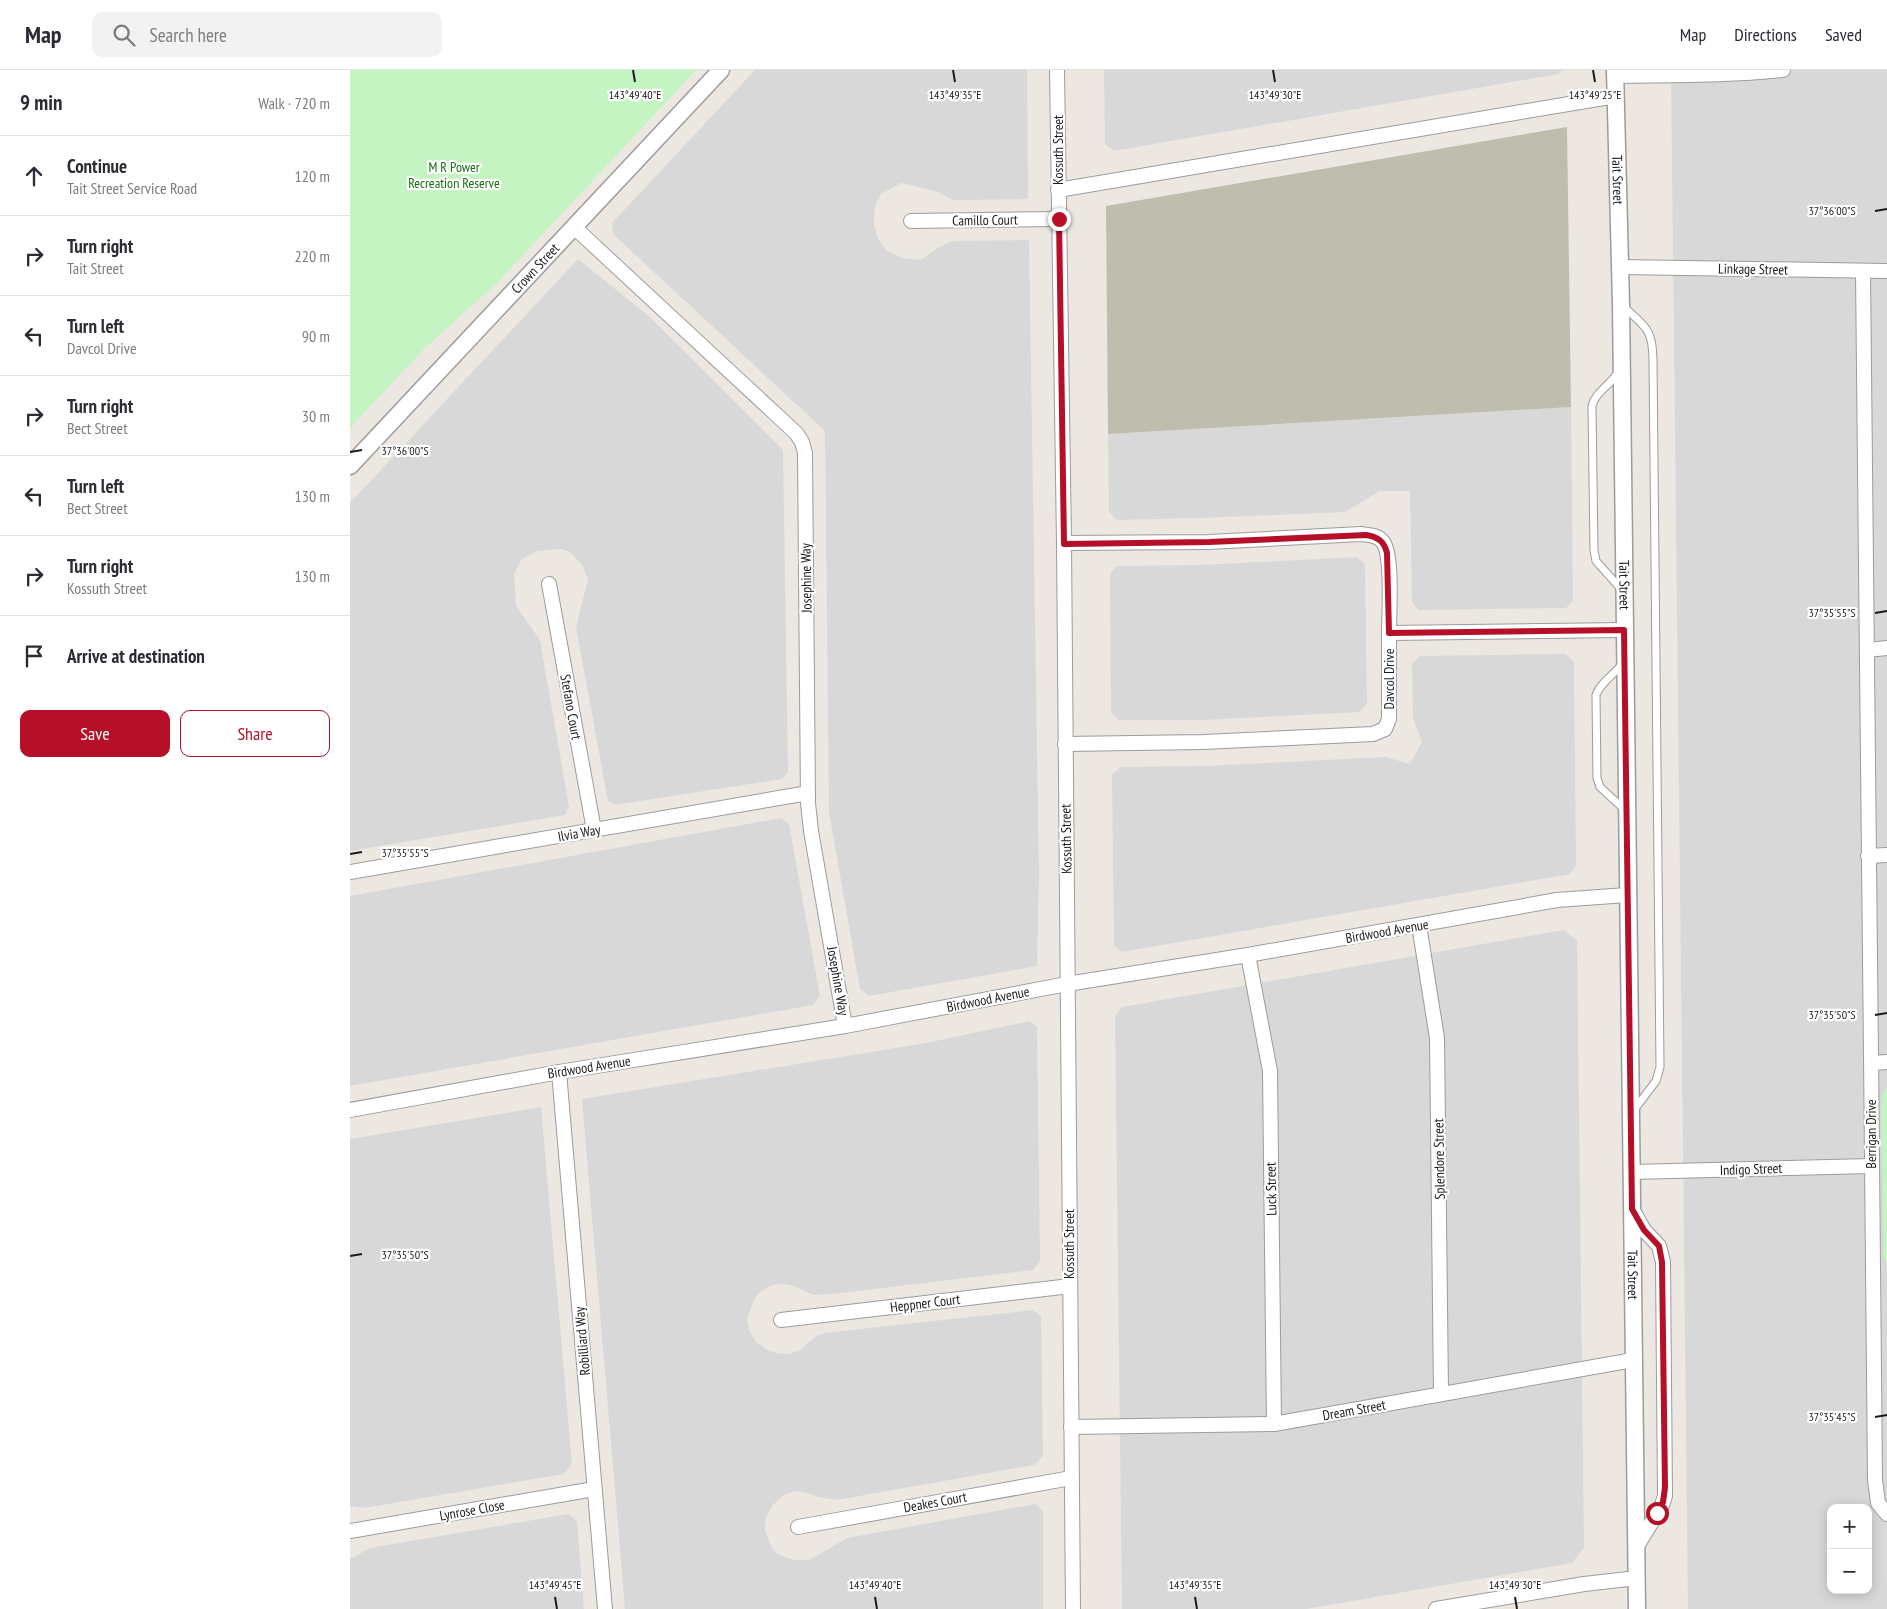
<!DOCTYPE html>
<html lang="en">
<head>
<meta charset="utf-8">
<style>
	:root { --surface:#fff; --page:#f2f2f3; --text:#2b2b33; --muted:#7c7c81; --line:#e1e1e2; --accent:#b61029 }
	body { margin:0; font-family:"PT Sans Narrow",sans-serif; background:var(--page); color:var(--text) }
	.controls { position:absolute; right:15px; bottom:15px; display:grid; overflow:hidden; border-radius:10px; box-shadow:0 2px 12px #0003 }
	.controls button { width:45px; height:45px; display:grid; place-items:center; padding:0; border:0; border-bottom:1px solid var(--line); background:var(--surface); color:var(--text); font:25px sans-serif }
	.stop { position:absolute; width:15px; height:15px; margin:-11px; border:4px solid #b61029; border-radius:50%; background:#fff }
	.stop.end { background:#b61029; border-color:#fff; box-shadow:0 1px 5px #0008 }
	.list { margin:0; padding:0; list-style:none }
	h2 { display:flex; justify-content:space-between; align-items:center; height:65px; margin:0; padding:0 20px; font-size:21px }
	h2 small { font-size:16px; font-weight:400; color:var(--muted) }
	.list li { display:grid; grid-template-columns:32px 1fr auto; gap:15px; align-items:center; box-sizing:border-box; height:80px; padding:0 20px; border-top:1px solid var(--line) }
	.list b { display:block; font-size:19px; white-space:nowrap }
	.list p { margin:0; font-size:16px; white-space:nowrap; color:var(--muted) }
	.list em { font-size:16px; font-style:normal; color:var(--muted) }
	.actions { display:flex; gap:10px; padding:15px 20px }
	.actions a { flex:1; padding:11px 0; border:1px solid var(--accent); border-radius:10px; text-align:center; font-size:18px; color:var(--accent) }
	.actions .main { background:var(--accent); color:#fff }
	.icon { flex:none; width:28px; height:28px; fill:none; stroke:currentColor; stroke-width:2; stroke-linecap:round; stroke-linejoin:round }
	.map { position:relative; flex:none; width:1537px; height:1539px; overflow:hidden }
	header { display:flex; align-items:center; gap:30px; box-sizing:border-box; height:70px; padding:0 25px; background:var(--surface); border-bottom:1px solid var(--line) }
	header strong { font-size:24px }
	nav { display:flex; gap:28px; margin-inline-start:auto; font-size:18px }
	.search { width:350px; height:45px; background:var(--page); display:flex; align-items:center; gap:12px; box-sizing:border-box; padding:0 18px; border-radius:10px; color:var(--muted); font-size:19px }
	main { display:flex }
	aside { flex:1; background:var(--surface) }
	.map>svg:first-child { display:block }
	.residential { fill:#d9d8d8; fill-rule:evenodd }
	.construction { fill:#bfbdae }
	.park { fill:#c4f4c1 }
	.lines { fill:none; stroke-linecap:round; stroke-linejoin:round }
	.service-casing { stroke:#9c9c9c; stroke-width:9 }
	.minor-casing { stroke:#9c9c9c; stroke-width:16 }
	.tertiary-casing { stroke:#9c9c9c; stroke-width:19 }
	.service { stroke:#fff; stroke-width:7 }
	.minor { stroke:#fff; stroke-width:14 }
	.tertiary { stroke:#fff; stroke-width:16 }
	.route { stroke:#b61029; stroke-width:6 }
	.ticks { fill:none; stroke:#1b1b1b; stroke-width:2 }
	.labels { text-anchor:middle; stroke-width:4.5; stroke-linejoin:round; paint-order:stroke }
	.street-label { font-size:14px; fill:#1b1b1b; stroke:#fff }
	.park-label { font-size:14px; fill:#1a6e14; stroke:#fff }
	.ticks-label { font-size:12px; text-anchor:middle; fill:#1b1b1b; stroke:#fff; stroke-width:4.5; stroke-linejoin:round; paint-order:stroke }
</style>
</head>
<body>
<header>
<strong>Map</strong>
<div class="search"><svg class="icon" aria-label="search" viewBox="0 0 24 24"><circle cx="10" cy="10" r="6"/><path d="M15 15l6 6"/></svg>Search here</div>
<nav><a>Map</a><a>Directions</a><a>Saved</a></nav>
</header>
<main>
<aside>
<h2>9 min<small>Walk · 720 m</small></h2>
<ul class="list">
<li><svg class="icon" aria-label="ahead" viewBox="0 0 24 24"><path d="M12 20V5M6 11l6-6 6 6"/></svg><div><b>Continue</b><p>Tait Street Service Road</p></div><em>120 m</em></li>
<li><svg class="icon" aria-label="right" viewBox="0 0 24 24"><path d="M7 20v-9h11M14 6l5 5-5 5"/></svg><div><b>Turn right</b><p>Tait Street</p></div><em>220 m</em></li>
<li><svg class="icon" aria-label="left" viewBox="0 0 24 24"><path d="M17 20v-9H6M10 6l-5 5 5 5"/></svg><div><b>Turn left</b><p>Davcol Drive</p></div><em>90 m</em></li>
<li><svg class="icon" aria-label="right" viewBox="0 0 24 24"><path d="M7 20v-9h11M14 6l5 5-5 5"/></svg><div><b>Turn right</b><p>Bect Street</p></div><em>30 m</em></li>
<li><svg class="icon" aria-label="left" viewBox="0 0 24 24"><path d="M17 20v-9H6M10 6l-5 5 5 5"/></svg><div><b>Turn left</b><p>Bect Street</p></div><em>130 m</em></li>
<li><svg class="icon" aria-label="right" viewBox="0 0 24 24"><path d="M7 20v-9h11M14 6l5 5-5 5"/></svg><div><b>Turn right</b><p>Kossuth Street</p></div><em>130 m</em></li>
<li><svg class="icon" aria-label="arrive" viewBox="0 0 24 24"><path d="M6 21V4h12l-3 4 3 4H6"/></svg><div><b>Arrive at destination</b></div></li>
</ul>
<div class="actions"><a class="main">Save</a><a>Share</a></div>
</aside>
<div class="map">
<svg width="1537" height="1539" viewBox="0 0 1537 1539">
	<rect width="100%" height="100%" fill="#ece7e1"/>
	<g class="residential">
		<polygon points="405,0 677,0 678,129 603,130 588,122 551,113 531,124 525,136 524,154 527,167 536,180 552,188 570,190 588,178 603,171 679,170 689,806 687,896 519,926 510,919 479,742 475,361 263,164 262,153"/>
		<polygon points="754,0 1212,0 1208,4 764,81 755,74"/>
		<path d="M1321 0H1537V1539H1338ZM1481 1438H1518V1520H1481Z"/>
		<polygon points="228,189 301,248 433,380 438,703 432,709 265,735 258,731 226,557 238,509 232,495 220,482 211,479 187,481 171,490 164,504 166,536 190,570 219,737 215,745 0,781 0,433"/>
		<polygon points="1221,337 1223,531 1216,538 1069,540 1062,532 1060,421 1030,421 995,442 852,448 767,450 759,442 758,364"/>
		<polygon points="1007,487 1015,494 1017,634 1009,642 852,650 769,650 761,643 760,504 767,496 851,495"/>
		<polygon points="1216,584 1224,592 1226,795 1220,804 772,882 764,876 762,705 771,697 855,696 1036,687 1060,694 1072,672 1063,648 1062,594 1070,586"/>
		<polygon points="431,748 439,754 470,926 463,935 0,1016 0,826"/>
		<polygon points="1214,860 1227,871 1234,1478 1222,1493 956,1539 772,1539 765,946 772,937"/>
		<polygon points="680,951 687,957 690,1191 683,1200 483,1224 463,1225 444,1216 433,1214 422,1215 410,1222 405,1228 397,1248 399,1260 406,1272 418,1280 426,1283 438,1284 449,1281 466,1266 475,1263 683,1240 691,1246 693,1386 684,1395 487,1430 468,1427 458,1423 445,1421 434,1425 423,1435 416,1447 415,1460 421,1476 427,1484 443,1490 459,1490 497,1468 685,1434 693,1441 693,1539 275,1539 232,1029 576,973"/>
		<polygon points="191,1037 222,1394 214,1404 14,1438 0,1436 0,1069"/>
		<polygon points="218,1444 227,1451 234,1539 0,1539 0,1489 20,1478"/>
	</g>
	<polygon class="construction" points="1217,57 1221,337 758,364 756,136"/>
	<g class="park">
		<polygon points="0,0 346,0 147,213 74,279 0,358"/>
		<polygon points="1537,1016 1537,1194 1534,1187 1531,1032 1533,1025"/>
	</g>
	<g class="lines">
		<defs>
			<g id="service">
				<path d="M1273 236C1295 257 1303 258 1303 291L1310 997 1306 1011 1284 1040"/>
				<path d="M1268 302C1261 315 1245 322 1242 336L1244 480 1246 491 1271 519"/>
				<path d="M1273 593C1265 604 1250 613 1246 625L1247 708 1250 717 1275 740"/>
			</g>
			<g id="minor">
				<polyline points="707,0 714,473 723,1539"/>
				<path d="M1265 6C1321 5 1378 6 1433 0"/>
				<polyline points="708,120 1266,26"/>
				<polyline points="561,151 709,149"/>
				<polyline points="224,157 446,363 452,372 455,383 458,733 461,761 495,956"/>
				<polyline points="1270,197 1537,201"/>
				<path d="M1513 201C1518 604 1521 1007 1525 1410L1528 1433 1537 1444"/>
				<path d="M714 473 859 472 1011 464C1019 465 1028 465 1033 472 1043 485 1039 545 1039 563"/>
				<polyline points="199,514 244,760"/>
				<polyline points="1517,580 1537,578"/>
				<polyline points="715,674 854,672 1023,664 1035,659 1039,649 1039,563 1274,560"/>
				<polyline points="1518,786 1537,785"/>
				<polyline points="0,802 458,723"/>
				<polyline points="1069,855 1087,968 1091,1324"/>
				<polyline points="898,885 920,1001 924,1354"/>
				<polyline points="1522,993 1537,992"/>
				<polyline points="209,1002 255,1539"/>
				<polyline points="0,1040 209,1002 495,956 717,914 898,885 1207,830 1277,825"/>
				<polyline points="1282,1102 1521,1096"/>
				<polyline points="1282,1139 1294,1160 1309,1176 1313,1192 1315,1426 1312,1435 1286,1478"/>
				<polyline points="431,1250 720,1216"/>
				<polyline points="721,1357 924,1354 1283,1290"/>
				<polyline points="448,1457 721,1408"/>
				<polyline points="0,1461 244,1419"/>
				<polyline points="1086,1539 1234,1514 1287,1508"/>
			</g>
			<g id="tertiary">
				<path id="s1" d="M1265 0 1271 234 1287 1539"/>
				<path id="s2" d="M0 396 371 0"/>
			</g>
		</defs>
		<use href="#service" class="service-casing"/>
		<use href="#minor" class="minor-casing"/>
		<use href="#tertiary" class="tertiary-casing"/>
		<use href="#service" class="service"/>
		<use href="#minor" class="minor"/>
		<use href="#tertiary" class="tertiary"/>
	</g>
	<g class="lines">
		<path class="route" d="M709 149 714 474 859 472 1016 465C1028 467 1034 471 1037 483L1039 563 1274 560 1282 1139 1294 1160 1309 1176 1312 1192 1315 1417 1313 1432 1307 1443"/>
	</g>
	<path class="ticks" d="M283 0 285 12M603 0 605 12M923 0 925 12M1243 0 1245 12M1525 141 1537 139M0 382 12 380M1525 543 1537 541M0 784 12 782M1525 945 1537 943M0 1186 12 1184M1525 1347 1537 1345M205 1527 207 1539M525 1527 527 1539M845 1527 847 1539M1165 1527 1167 1539"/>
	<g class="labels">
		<g class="street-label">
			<text transform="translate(708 80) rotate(-90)" y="5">Kossuth Street</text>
			<text dy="5" stroke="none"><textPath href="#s1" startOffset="110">Tait Street</textPath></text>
			<text transform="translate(635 150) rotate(-1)" y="5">Camillo Court</text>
			<text dy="5" stroke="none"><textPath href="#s2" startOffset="271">Crown Street</textPath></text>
			<text transform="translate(1403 199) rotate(1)" y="5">Linkage Street</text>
			<text transform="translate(456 508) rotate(-91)" y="5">Josephine Way</text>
			<text dy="5" stroke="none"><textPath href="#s1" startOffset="515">Tait Street</textPath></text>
			<text transform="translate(1039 609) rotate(-90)" y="5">Davcol Drive</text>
			<text transform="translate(221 637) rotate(80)" y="5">Stefano Court</text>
			<text transform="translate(229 763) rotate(-10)" y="5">Ilvia Way</text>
			<text transform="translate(716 769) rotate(-91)" y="5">Kossuth Street</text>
			<text transform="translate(1037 861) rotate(-10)" y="5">Birdwood Avenue</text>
			<text transform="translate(488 911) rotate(80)" y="5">Josephine Way</text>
			<text transform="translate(638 929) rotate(-11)" y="5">Birdwood Avenue</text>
			<text transform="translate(239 997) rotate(-9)" y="5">Birdwood Avenue</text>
			<text transform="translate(1521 1064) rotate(-90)" y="5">Berrigan Drive</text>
			<text transform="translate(1089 1089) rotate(-91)" y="5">Splendore Street</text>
			<text transform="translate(1401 1099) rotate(-2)" y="5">Indigo Street</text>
			<text transform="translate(921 1119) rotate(-91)" y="5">Luck Street</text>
			<text transform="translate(719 1174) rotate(-90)" y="5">Kossuth Street</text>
			<text dy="5" stroke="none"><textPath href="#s1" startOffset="1205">Tait Street</textPath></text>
			<text transform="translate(575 1233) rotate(-7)" y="5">Heppner Court</text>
			<text transform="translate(232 1271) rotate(-95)" y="5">Robilliard Way</text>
			<text transform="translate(1004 1340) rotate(-10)" y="5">Dream Street</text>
			<text transform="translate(585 1432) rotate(-10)" y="5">Deakes Court</text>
			<text transform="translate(122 1440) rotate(-10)" y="5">Lynrose Close</text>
		</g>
		<g class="park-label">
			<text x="104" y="102">M R Power<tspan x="104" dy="16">Recreation Reserve</tspan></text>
		</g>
	</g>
	<g class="ticks-label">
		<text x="285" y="29">143°49'40"E</text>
		<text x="605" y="29">143°49'35"E</text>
		<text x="925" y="29">143°49'30"E</text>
		<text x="1245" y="29">143°49'25"E</text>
		<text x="1482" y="145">37°36'00"S</text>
		<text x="55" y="385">37°36'00"S</text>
		<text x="1482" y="547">37°35'55"S</text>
		<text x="55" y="787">37°35'55"S</text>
		<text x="1482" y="949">37°35'50"S</text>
		<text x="55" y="1189">37°35'50"S</text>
		<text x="1482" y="1351">37°35'45"S</text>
		<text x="205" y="1519">143°49'45"E</text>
		<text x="525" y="1519">143°49'40"E</text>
		<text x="845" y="1519">143°49'35"E</text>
		<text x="1165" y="1519">143°49'30"E</text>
	</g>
</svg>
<div class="controls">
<button>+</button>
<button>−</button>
</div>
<div class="stop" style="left:1307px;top:1443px"></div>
<div class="stop end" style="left:709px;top:149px"></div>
</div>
</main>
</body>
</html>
